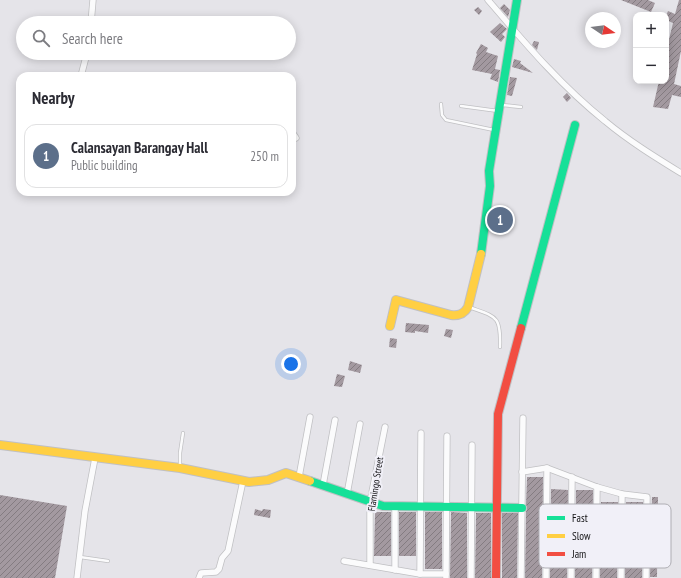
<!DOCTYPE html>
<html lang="en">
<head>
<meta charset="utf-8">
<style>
	:root { --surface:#fff; --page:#f7f7f7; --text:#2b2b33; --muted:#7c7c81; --line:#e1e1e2; --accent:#5d5d60 }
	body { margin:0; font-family:"PT Sans Narrow",sans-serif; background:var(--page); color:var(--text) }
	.controls { position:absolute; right:12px; top:12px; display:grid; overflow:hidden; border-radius:8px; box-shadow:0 2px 10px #0003 }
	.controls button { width:36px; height:36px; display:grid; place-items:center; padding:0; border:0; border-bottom:1px solid var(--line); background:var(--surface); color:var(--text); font:20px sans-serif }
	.compass { position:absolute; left:585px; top:12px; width:36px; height:36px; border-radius:50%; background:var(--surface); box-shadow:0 2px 10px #0003; rotate:103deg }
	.you { position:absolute; left:291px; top:364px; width:14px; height:14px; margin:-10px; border:3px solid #fff; border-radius:50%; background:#1a73e8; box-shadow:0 0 0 6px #1a73e833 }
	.badge { display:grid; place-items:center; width:26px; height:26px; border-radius:50%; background:var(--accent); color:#fff; font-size:13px; font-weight:700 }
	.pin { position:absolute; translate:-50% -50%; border:2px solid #fff; box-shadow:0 1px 4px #0006 }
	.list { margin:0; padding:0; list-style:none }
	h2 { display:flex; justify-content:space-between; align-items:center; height:52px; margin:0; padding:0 16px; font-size:17px }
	h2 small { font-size:13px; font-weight:400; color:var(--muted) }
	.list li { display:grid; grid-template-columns:26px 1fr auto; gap:12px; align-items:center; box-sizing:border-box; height:64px; margin:0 8px 8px; padding:0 8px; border:1px solid var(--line); border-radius:12px }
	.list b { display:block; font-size:15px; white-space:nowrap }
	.list p { margin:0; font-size:13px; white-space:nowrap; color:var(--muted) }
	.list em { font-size:13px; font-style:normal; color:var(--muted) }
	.icon { flex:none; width:22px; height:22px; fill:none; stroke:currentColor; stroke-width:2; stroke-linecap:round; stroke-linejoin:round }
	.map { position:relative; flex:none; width:681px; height:578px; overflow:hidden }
	.search { position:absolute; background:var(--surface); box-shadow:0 2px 10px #0003; left:16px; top:16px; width:280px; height:44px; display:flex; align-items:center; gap:10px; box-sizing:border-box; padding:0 14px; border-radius:22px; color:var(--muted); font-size:15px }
	.panel { position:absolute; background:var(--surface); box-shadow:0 2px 10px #0003; left:16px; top:72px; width:280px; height:124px; border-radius:12px }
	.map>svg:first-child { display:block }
	.building { fill:url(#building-hatch) }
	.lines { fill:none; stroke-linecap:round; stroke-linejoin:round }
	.lane-casing { stroke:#c0c0c3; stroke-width:4 }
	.street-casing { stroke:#c0c0c3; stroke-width:7 }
	.fast-casing { stroke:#c0c0c3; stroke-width:10 }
	.slow-casing { stroke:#c0c0c3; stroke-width:10 }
	.jam-casing { stroke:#c0c0c3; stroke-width:10 }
	.lane { stroke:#fbfbfc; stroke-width:2.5 }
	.street { stroke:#fbfbfc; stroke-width:5.5 }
	.fast { stroke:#16e098; stroke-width:8 }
	.slow { stroke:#ffcf43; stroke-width:8 }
	.jam { stroke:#f24e42; stroke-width:8 }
	.labels { text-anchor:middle; stroke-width:4; stroke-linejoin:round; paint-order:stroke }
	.street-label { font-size:10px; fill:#141416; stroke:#f1f0f8 }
	.key { fill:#f1f0f8; stroke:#afaeb4; stroke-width:1 }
	.key-label { font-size:11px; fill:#141416 }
</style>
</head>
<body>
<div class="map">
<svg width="681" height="578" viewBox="0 0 681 578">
	<defs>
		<pattern id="building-hatch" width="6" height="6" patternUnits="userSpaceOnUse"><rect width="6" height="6" fill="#a399a0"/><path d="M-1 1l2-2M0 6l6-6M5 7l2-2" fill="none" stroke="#847c81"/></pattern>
	</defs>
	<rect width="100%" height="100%" fill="#e5e4e9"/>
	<g class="building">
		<polygon points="621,0 648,0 655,3 651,12"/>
		<polygon points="679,0 681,0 681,51 674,84 681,86 681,97 672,95 668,109 653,107 659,81 666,81 666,52 673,23 666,20 666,16 668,11 675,14"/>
		<polygon points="504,4 510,10 508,17 500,8"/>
		<polygon points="478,7 482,11 479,15 474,10"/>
		<polygon points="500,23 507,29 502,34 505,37 501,42 490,32"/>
		<polygon points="534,41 539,42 537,50 532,45"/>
		<polygon points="481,44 488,48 486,52 498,56 495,69 500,70 498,82 490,79 492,74 472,70 477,54 476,53"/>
		<polygon points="514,59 521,61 520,63 533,73 512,67"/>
		<polygon points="510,77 517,78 512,96 507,95"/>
		<polygon points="567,93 571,98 567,102 563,97"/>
		<polygon points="495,213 506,214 505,226 494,225"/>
		<polygon points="406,323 429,325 428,333 415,331 415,333 405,332"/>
		<polygon points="446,329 453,330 451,338 444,336"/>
		<polygon points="390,338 397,339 396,348 389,347"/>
		<polygon points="350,361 362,365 360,373 348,370"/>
		<polygon points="337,374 345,376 342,387 334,386"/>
		<polygon points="527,477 543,477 542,578 525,578 526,512 527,508 526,505"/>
		<polygon points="551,489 568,490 567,578 550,578"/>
		<polygon points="576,490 593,490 592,578 575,578"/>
		<polygon points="0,495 67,506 55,578 0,578"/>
		<polygon points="652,497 658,497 657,577 650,577"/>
		<polygon points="601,502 618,502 617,578 600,578"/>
		<polygon points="626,502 643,502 642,578 625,578"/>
		<polygon points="255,509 262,511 263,509 271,510 270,518 254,515"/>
		<polygon points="375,512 391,512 391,556 374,556"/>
		<rect x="399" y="512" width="17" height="44"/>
		<rect x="425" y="512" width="17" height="57"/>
		<polygon points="451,512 467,513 467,578 450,578"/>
		<polygon points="476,513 491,513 491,578 475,578"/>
		<polygon points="502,513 518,513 517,578 502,578"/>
	</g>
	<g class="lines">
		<defs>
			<g id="lane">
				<polyline points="441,104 442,115 446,120 494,130"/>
				<polyline points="502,105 521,107"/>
				<polyline points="461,106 498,111"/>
				<path d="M469 307C496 317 501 315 500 347"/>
				<polyline points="180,467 180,453 183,433"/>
				<polyline points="80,557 108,561"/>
			</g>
			<g id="street">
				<path d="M488 0C524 42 561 86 605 121 629 141 655 157 681 173"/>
				<polyline points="91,23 93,0"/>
				<polyline points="81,76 87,53"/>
				<polyline points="292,132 296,138"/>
				<polyline points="522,472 547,468 597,487 622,494 647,497 646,578"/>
				<polyline points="299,477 310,417"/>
				<polyline points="323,485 335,420"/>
				<polyline points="347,494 360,424"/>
				<polyline points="344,561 420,574 446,574"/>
				<polyline points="370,565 370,502 385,427"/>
				<polyline points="395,570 395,506"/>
				<polyline points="420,574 421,433"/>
				<polyline points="77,578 85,511 95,458"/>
				<polyline points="199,578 201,573 216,572 219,569 222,558 228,551 243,481"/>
				<polyline points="446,578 447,436"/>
				<polyline points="471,578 472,445"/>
				<polyline points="521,578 523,418"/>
				<polyline points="546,578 547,468"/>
				<polyline points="571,578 572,477"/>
				<polyline points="596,578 597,487"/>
				<polyline points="621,578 622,494"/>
			</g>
			<g id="fast">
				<polyline points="481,254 490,186 489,171 517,0"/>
				<polyline points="521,328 575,125"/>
				<polyline points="310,481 383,506 522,508"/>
			</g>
			<g id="slow">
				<path d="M390 326 396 300 451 315C459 316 464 314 468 307L481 254"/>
				<polyline points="0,445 180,468 249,482 268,480 286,473 310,481"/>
			</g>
			<polyline id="jam" points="496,578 498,414 521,328"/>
		</defs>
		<use href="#lane" class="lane-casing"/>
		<use href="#street" class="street-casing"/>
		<use href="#fast" class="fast-casing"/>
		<use href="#slow" class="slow-casing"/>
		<use href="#jam" class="jam-casing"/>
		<use href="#lane" class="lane"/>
		<use href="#street" class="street"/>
		<use href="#fast" class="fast"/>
		<use href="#slow" class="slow"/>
		<use href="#jam" class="jam"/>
	</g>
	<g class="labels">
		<g class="street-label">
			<text transform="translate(375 484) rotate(-81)" y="4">Flamingo Street</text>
		</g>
	</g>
	<rect x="539" y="504" width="132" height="64" rx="6" class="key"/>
	<rect x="547" y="516" width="18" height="4" fill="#16e098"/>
	<rect x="547" y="534" width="18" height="4" fill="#ffcf43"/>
	<rect x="547" y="552" width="18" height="4" fill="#f24e42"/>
	<g class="key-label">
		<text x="572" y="522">Fast</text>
		<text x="572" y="540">Slow</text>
		<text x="572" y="558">Jam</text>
	</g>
</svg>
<div class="controls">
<button>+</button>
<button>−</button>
</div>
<svg class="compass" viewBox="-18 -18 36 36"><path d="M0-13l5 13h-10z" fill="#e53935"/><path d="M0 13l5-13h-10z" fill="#7c7c81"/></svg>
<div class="you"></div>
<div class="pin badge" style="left:500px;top:220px;background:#5c6f8a">1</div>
<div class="search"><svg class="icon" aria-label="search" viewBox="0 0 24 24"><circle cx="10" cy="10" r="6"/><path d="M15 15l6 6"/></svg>Search here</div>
<section class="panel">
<h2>Nearby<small></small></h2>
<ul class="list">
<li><span class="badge" style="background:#5c6f8a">1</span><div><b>Calansayan Barangay Hall</b><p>Public building</p></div><em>250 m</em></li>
</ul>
</section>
</div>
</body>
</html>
